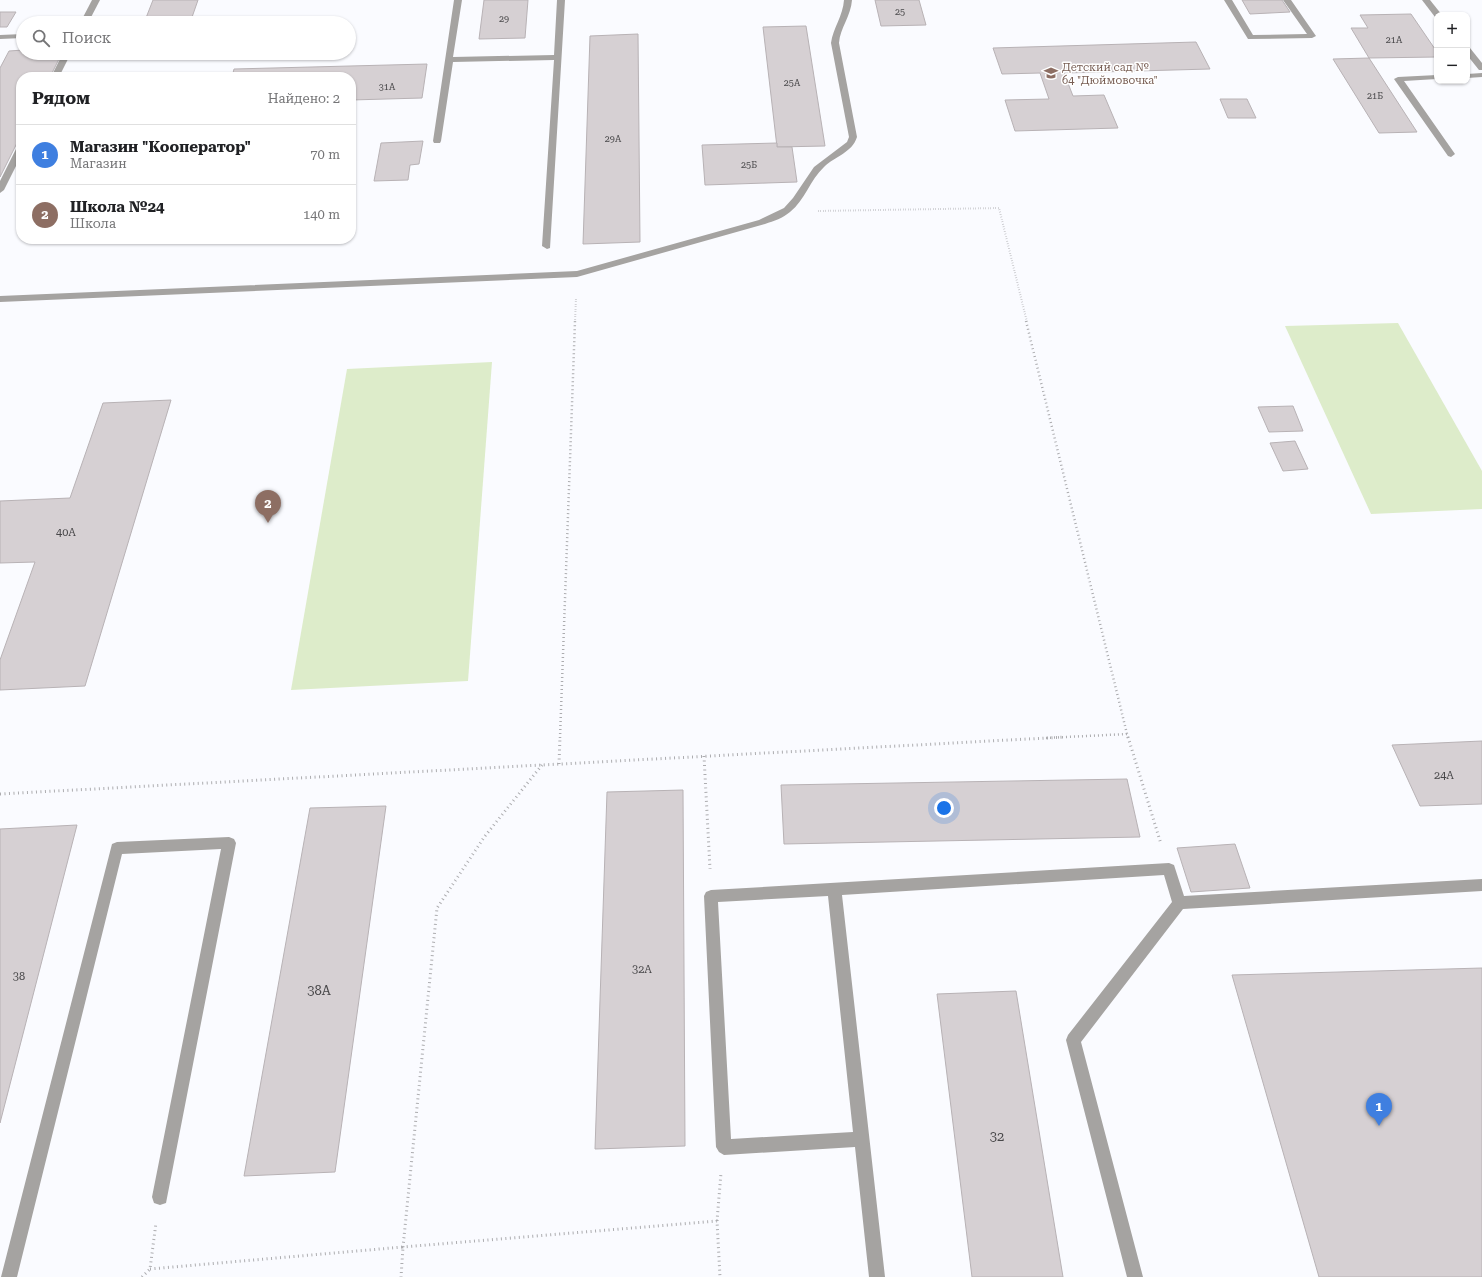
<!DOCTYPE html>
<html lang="ru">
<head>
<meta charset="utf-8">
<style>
	:root { --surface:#fff; --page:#f2f2f2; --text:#202124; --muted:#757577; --line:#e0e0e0; --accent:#256a5c }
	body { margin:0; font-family:"Roboto Serif",serif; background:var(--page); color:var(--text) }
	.controls { position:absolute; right:12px; top:12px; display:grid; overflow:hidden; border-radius:8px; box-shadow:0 1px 3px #0004 }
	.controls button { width:36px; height:36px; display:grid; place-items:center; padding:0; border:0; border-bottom:1px solid var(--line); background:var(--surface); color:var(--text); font:20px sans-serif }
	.you { position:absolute; left:944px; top:808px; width:14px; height:14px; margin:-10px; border:3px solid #fff; border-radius:50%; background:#1a73e8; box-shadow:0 0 0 6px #1a73e833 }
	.badge { display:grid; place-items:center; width:26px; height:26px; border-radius:50%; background:var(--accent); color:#fff; font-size:13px; font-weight:700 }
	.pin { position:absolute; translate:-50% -33px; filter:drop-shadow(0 1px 2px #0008) }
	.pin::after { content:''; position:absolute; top:21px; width:14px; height:12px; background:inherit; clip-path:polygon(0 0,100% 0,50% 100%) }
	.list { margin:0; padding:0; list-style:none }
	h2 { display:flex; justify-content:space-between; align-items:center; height:52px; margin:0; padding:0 16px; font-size:17px }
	h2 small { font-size:13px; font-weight:400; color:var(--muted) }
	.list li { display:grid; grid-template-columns:26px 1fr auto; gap:12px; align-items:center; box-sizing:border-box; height:60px; padding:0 16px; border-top:1px solid var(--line) }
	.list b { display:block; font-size:15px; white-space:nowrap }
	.list p { margin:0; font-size:13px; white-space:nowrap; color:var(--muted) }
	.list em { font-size:13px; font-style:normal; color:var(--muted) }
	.icon { flex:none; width:22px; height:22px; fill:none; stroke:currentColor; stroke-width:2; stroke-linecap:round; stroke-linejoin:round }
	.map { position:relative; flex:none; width:1482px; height:1277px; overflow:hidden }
	.search { position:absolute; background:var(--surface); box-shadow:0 1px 3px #0004; left:16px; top:16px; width:340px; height:44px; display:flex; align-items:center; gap:10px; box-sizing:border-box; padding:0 14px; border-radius:22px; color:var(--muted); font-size:15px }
	.panel { position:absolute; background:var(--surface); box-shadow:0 1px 3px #0004; left:16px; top:72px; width:340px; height:172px; border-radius:16px }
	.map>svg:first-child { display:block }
	.green { fill:#ddecca }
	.building { fill:#d6d0d3; stroke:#b8b2b5 }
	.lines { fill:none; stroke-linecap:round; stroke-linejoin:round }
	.path-far2 { stroke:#acacaf; stroke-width:2; stroke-dasharray:0.5 2; stroke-linecap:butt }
	.path-far1 { stroke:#acacaf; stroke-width:2.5; stroke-dasharray:1 3; stroke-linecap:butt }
	.path { stroke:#acacaf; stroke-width:3; stroke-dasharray:1 3.5; stroke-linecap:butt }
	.minor { fill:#a5a3a1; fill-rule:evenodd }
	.labels { text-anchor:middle; stroke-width:3; stroke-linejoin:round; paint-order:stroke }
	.far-number-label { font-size:9px; fill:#484749 }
	.far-education-label { font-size:11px; fill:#785e54; stroke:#fff; text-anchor:start }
	.number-label { font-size:11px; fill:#484749 }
	.near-number-label { font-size:13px; fill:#484749 }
</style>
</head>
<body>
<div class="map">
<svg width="1482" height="1277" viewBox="0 0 1482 1277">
	<rect width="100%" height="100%" fill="#fafbff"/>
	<g class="green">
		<polygon points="1398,323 1482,471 1482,509 1371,514 1285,326"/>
		<polygon points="492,362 468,681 291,690 347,369"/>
	</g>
	<g class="building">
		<polygon points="153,0 198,0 190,23 144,23"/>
		<polygon points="484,0 528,0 525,38 479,39"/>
		<polygon points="875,0 919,0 926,25 881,26"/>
		<polygon points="1242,0 1282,0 1290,12 1250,14"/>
		<polygon points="0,12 16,12 7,27 0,27"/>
		<polygon points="1411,14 1437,52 1437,57 1369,58 1351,28 1368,28 1360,15"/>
		<polygon points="806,26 825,146 777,147 763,27"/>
		<polygon points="638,34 640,242 583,244 590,36"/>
		<polygon points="1196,42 1210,69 1064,73 1073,96 1104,95 1118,128 1015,131 1005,100 1049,99 1040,73 1002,74 993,48"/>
		<polygon points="23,50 23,53 62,53 50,77 21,77 21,135 0,177 0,68 9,51"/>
		<polygon points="1369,58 1417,132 1379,133 1333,59"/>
		<polygon points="427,64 422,98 351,100 351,77 232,77 234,69"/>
		<polygon points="1220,99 1247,99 1256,118 1228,118"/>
		<polygon points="423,141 419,164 410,165 408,180 374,181 381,143"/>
		<polygon points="777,143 777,147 792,147 797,182 705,185 702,145"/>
		<polygon points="171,400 85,686 0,690 0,660 35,562 0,563 0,501 70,498 103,403"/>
		<polygon points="1293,406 1303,431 1269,432 1258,407"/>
		<polygon points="1295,441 1308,469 1283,471 1270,443"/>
		<polygon points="1482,741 1482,804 1420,806 1392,745"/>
		<polygon points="1127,779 1140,837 784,844 781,785"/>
		<polygon points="683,790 685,1146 595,1149 607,792"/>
		<polygon points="386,806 335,1172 244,1176 310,808"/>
		<polygon points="77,825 0,1123 0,829"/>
		<polygon points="1235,844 1250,888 1191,892 1177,848"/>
		<polygon points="1482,968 1482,1277 1319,1277 1232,975"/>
		<polygon points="1016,991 1063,1277 972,1277 937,994"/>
	</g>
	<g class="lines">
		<g class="path-far2">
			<polyline points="818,211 999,208 1027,322"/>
			<polyline points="575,322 576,298"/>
		</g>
		<g class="path-far1">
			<polyline points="1026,321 1127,734"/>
			<polyline points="560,738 575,321"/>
			<polyline points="1046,738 1127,734 1128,738"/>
		</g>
		<g class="path">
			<polyline points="1128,737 1161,844"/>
			<polyline points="704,756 710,869"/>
			<polyline points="559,764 560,737"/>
			<polyline points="542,765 485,836 437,908 403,1247 717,1221 720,1277"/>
			<polyline points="0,794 1065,737"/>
			<polyline points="717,1221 721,1173"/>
			<polyline points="150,1269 403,1247 401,1277"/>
			<polyline points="142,1277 150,1269 156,1223"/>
		</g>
		<g class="minor">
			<polygon points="92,0 100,0 88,23 80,23"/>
			<polygon points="454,0 462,0 453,57 554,55 557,0 565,0 550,248 547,249 542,246 554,60 453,62 441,141 440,143 434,143 433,141"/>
			<path d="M844 0H852C851 16 840 28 839 43L857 137C852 153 835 156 824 167 810 180 805 200 790 212 783 218 774 221 765 224L577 277 0 302V296L577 271 759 220 784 208 793 198 814 167 847 142 849 137 831 43C833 28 843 16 844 0Z"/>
			<polygon points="1224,0 1232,0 1253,35 1307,34 1283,0 1291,0 1316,36 1312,38 1248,39"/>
			<polygon points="1422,0 1430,0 1442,15 1435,17"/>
			<polygon points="23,34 23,38 0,39 0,35"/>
			<polygon points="1467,48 1470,48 1482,63 1482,70 1479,70 1467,55"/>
			<polygon points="63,53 71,53 59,77 51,77"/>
			<polygon points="1482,73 1482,77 1467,78 1467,74"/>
			<polygon points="1437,75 1437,79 1404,81 1455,154 1451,157 1448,156 1394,79 1398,77"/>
			<polygon points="21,144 21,156 4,190 0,193 0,181 17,147"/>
			<polygon points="229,837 234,839 236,843 166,1203 160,1205 154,1203 152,1197 221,849 122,854 17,1277 1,1277 112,844 117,842"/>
			<path d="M1169 863 1174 865 1184 896 1482 879V891L1183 909 1081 1042 1143 1277H1127L1066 1040 1068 1035 1172 902 1164 875 842 895 885 1277H869L855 1147 724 1155 719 1152 716 1147 704 896 706 892 711 890ZM828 896 853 1132 731 1139 718 902Z"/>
		</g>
	</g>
	<defs>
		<symbol id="school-bare" viewBox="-9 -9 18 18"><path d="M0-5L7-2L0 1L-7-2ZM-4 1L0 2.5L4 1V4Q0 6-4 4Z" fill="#8d6e63" stroke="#fff" stroke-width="2.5" paint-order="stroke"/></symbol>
	</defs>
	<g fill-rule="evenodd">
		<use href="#school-bare" x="1041" y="63" width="20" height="20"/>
	</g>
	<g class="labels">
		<g class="far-number-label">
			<text x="900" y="15">25</text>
			<text x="504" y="22">29</text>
			<text x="1394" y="43">21А</text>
			<text x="792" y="86">25А</text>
			<text x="387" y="90">31А</text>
			<text x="1375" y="99">21Б</text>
			<text x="613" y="142">29А</text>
			<text x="749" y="168">25Б</text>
		</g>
		<g class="far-education-label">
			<text x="1062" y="71">Детский сад №<tspan x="1062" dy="13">64 "Дюймовочка"</tspan></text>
		</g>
		<g class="number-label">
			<text x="66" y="536">40А</text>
			<text x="1444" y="779">24А</text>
			<text x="642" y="973">32А</text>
			<text x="19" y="980">38</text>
		</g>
		<g class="near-number-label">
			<text x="319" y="995">38А</text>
			<text x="997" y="1141">32</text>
		</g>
	</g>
</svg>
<div class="controls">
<button>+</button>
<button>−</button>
</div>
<div class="you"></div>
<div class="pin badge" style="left:1379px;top:1126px;background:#3f7fe0">1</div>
<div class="pin badge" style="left:268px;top:523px;background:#8d6e63">2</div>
<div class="search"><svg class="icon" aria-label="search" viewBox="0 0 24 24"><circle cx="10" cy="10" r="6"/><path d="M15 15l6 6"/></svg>Поиск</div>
<section class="panel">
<h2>Рядом<small>Найдено: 2</small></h2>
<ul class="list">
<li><span class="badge" style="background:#3f7fe0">1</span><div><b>Магазин &quot;Кооператор&quot;</b><p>Магазин</p></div><em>70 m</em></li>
<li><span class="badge" style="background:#8d6e63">2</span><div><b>Школа №24</b><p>Школа</p></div><em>140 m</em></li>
</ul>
</section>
</div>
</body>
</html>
